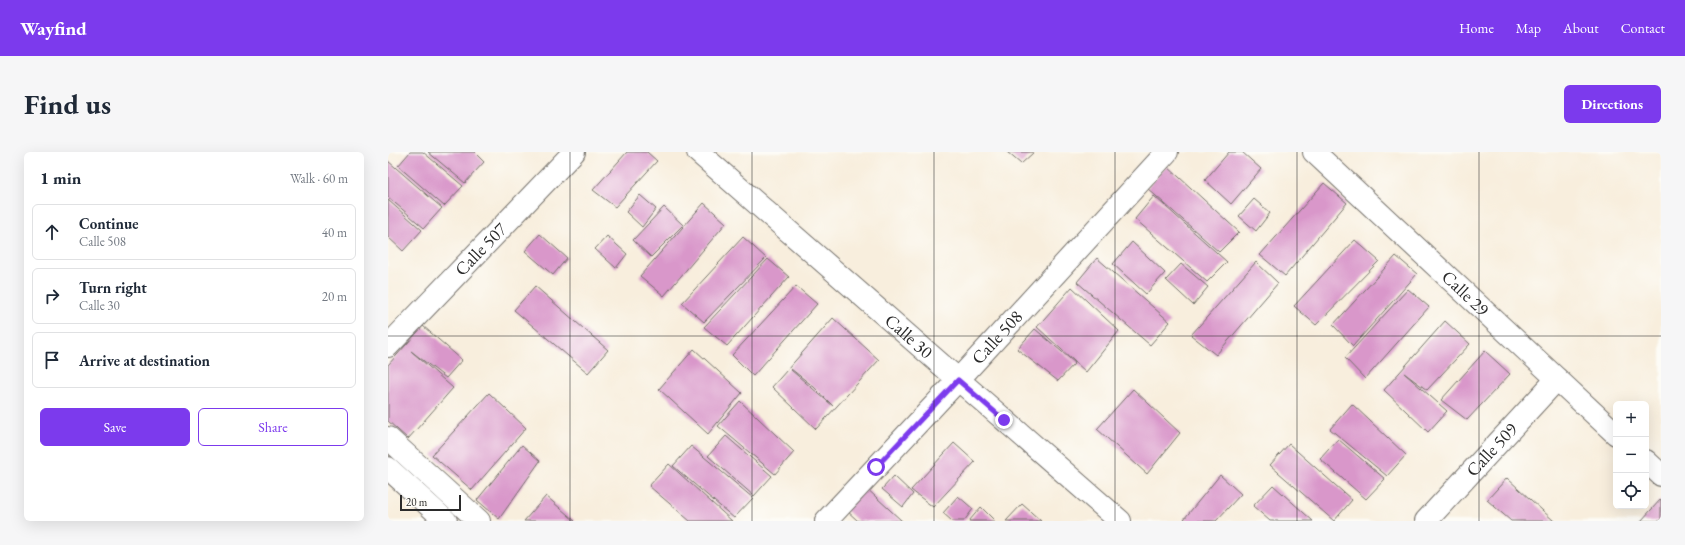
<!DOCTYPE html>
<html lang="en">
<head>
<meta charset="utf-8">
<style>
	:root { --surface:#fff; --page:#f6f6f7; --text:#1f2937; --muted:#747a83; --line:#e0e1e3; --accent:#7c3aed }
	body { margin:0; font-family:"EB Garamond",serif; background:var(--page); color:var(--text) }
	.controls { position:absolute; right:12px; bottom:12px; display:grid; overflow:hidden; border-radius:6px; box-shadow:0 4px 16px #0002 }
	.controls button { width:36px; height:36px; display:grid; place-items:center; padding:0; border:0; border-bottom:1px solid var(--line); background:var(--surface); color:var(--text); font:20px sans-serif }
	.scale { position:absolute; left:12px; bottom:10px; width:61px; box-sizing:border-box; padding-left:4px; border:2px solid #2b2b2b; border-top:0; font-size:11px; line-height:14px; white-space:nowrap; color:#2b2b2b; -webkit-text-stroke:3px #fdfcf7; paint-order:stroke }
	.stop { position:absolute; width:12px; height:12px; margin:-9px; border:3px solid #7c3aed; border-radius:50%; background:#fff }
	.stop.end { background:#7c3aed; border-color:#fff; box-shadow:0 1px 4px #0008 }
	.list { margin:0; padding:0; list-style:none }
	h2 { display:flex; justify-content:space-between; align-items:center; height:52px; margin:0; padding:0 16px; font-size:17px }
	h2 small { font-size:13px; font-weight:400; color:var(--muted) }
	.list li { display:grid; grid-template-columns:26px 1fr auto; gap:12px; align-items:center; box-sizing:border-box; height:56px; margin:0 8px 8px; padding:0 8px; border:1px solid var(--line); border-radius:6px }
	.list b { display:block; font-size:15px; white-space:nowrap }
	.list p { margin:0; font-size:13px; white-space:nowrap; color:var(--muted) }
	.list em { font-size:13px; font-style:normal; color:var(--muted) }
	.actions { display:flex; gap:8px; padding:12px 16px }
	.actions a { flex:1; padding:9px 0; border:1px solid var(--accent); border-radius:6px; text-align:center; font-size:14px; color:var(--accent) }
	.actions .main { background:var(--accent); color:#fff }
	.icon { flex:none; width:22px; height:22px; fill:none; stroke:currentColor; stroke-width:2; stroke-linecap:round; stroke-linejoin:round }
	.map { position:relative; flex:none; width:1273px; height:369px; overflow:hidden; border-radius:6px }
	header { display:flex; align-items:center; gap:24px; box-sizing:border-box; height:56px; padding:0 20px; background:var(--accent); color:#fff }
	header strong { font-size:19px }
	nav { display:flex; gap:22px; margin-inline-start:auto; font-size:14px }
	.intro { display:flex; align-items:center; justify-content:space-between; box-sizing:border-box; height:96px; padding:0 24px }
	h1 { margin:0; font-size:28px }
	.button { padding:10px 18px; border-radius:6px; background:var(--accent); color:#fff; font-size:14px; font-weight:700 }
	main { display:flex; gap:24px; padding:0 24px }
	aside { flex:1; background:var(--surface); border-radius:6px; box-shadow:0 4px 16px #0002 }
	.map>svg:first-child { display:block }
	.building { fill:#d997ca; fill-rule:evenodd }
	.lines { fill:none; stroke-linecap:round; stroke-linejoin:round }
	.minor-casing { stroke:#736f69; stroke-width:24 }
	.tertiary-casing { stroke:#736f69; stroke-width:24 }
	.minor { stroke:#fff; stroke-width:22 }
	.tertiary { stroke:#fff; stroke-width:22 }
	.route { stroke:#7c3aed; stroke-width:5 }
	.grid { fill:none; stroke:#2b2b2b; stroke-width:1; stroke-opacity:0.55 }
	.labels { text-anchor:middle; stroke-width:3; stroke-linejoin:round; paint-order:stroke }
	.street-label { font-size:18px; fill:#2b2b2b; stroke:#fdfcf7 }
</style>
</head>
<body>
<header>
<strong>Wayfind</strong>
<nav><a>Home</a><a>Map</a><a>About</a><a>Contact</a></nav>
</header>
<div class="intro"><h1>Find us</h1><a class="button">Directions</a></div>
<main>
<aside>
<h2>1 min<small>Walk · 60 m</small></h2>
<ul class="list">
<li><svg class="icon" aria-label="ahead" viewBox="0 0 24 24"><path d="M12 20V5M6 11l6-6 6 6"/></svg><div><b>Continue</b><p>Calle 508</p></div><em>40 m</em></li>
<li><svg class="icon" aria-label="right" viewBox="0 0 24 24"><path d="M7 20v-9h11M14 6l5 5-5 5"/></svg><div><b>Turn right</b><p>Calle 30</p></div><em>20 m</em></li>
<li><svg class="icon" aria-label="arrive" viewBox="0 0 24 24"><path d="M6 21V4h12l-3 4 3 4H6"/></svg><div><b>Arrive at destination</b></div></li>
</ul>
<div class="actions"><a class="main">Save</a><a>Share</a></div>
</aside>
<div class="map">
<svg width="1273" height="369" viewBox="0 0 1273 369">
	<rect width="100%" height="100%" fill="#fdfcf7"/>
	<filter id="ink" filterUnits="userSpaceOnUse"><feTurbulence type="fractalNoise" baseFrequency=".025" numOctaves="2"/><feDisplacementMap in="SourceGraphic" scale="8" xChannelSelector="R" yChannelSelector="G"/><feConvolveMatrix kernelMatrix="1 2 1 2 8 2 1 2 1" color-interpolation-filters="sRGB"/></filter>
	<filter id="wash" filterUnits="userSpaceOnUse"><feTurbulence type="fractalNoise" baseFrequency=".012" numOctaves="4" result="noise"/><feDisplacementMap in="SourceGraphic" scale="16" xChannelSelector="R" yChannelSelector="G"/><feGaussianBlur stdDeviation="0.9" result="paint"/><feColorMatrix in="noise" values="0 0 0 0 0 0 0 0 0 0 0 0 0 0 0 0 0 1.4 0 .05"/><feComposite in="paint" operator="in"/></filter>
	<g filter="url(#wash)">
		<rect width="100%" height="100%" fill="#f8eedd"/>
		<g id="blocks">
			<g class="building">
				<polygon points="22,0 35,0 75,34 56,54 10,14"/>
				<polygon points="40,0 86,0 96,10 77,31"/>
				<polygon points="239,0 259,0 269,9 227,55 205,38"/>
				<polygon points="619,0 646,0 633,12"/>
				<polygon points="841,0 854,0 873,17 843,52 817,28"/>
				<polygon points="0,9 54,56 36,76 0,45"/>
				<polygon points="779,14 851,80 831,100 759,36"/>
				<polygon points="936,31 959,51 897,124 872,103"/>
				<polygon points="252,43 268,57 254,75 238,60"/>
				<polygon points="766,44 839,110 819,130 747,67"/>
				<polygon points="866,47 882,61 868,79 851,64"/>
				<polygon points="0,48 34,78 15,99 0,85"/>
				<polygon points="316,51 338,71 276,144 252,124"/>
				<polygon points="276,55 295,73 263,105 245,88"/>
				<polygon points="152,82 179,106 165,123 137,99"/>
				<polygon points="219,84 239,102 228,116 207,97"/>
				<polygon points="355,85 378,106 316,170 294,151"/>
				<polygon points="967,88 991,109 928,173 906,154"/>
				<polygon points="744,90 777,121 758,142 725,112"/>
				<polygon points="1008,104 1029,122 965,194 945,173"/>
				<polygon points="709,106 782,170 762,193 689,130"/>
				<polygon points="380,107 401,125 339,194 316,175"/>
				<polygon points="868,110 890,131 828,203 803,183"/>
				<polygon points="793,112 820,135 805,153 778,128"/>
				<polygon points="147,134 220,198 200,221 126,158"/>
				<polygon points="408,134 429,152 365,224 344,203"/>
				<polygon points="684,135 731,179 698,220 649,175"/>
				<polygon points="1020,137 1041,155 977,227 957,206"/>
				<path d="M445 166 491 208 428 277 384 235ZM403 217 426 235 445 254 403 218Z"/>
				<polygon points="1057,169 1082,192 1039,238 1016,221 1059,259 1040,280 996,238"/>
				<polygon points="35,174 74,208 58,226 23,199 65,236 20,287 0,269 0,213"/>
				<polygon points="647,177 687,211 670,229 629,197"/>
				<polygon points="306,197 354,241 320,282 271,237"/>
				<polygon points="1097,199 1122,222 1079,268 1053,248"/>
				<polygon points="745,237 792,281 759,322 709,277"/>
				<polygon points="101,241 138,276 84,338 44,303"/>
				<polygon points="352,249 406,300 387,322 330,274"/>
				<polygon points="964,252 1018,303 999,324 942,277"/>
				<polygon points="338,284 384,324 366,344 320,304"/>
				<polygon points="950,287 997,327 978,347 932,307"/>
				<polygon points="566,291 587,310 545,355 523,338"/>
				<polygon points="901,292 964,348 946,369 882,313"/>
				<polygon points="134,293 152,309 111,367 89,348"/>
				<polygon points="303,294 365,346 346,366 285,314"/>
				<polygon points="281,312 344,369 302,369 261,334"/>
				<polygon points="832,323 853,342 828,369 799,369 796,367"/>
				<polygon points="506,324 525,342 515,355 494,337"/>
				<polygon points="1119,326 1166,369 1123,369 1099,348"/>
				<polygon points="885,333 925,369 882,369 865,354"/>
				<polygon points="476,334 514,369 470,369 457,357"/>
				<polygon points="158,344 187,369 136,369"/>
				<polygon points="570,344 585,357 576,369 564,369 555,361"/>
				<polygon points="1273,347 1273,369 1253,369"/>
				<polygon points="634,352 653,369 618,369"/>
				<polygon points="593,355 607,369 581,369"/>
			</g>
		</g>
	</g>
	<g filter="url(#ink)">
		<use href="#blocks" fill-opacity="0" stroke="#736f69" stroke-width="1"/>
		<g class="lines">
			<defs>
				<g id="minor">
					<path id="s1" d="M310 0 732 369"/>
					<path id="s2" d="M926 0 1228 282"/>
					<path id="s3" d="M0 194 186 0"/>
					<polyline points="1258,309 1273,323"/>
					<path id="s4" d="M1038 369 1169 227"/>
				</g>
				<g id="tertiary">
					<polyline points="0,286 91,369"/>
					<polyline points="0,316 58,369"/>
					<path id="s5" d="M438 369 570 228 779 0"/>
				</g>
			</defs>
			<use href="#minor" class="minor-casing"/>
			<use href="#tertiary" class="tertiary-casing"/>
			<use href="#minor" class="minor"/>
			<use href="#tertiary" class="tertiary"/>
		</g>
	</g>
	<g class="lines" filter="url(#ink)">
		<polyline class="route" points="488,315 570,228 616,268"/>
	</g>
	<path class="grid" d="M182 0V369M364 0V369M546 0V369M727 0V369M909 0V369M1091 0V369M0 184H1273"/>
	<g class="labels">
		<g class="street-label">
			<text dy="6" stroke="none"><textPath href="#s3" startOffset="134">Calle 507</textPath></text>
			<text dy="6" stroke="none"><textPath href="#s2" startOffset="207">Calle 29</textPath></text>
			<text dy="6" stroke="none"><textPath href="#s1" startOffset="280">Calle 30</textPath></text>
			<text dy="6" stroke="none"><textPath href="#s5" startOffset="251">Calle 508</textPath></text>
			<text dy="6" stroke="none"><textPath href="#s4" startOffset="97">Calle 509</textPath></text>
		</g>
	</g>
</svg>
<div class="controls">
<button>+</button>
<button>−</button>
<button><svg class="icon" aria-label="locate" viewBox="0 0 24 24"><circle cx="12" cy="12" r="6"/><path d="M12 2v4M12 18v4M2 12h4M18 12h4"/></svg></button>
</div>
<div class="scale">20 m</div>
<div class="stop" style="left:488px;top:315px"></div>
<div class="stop end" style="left:616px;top:268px"></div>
</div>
</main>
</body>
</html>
